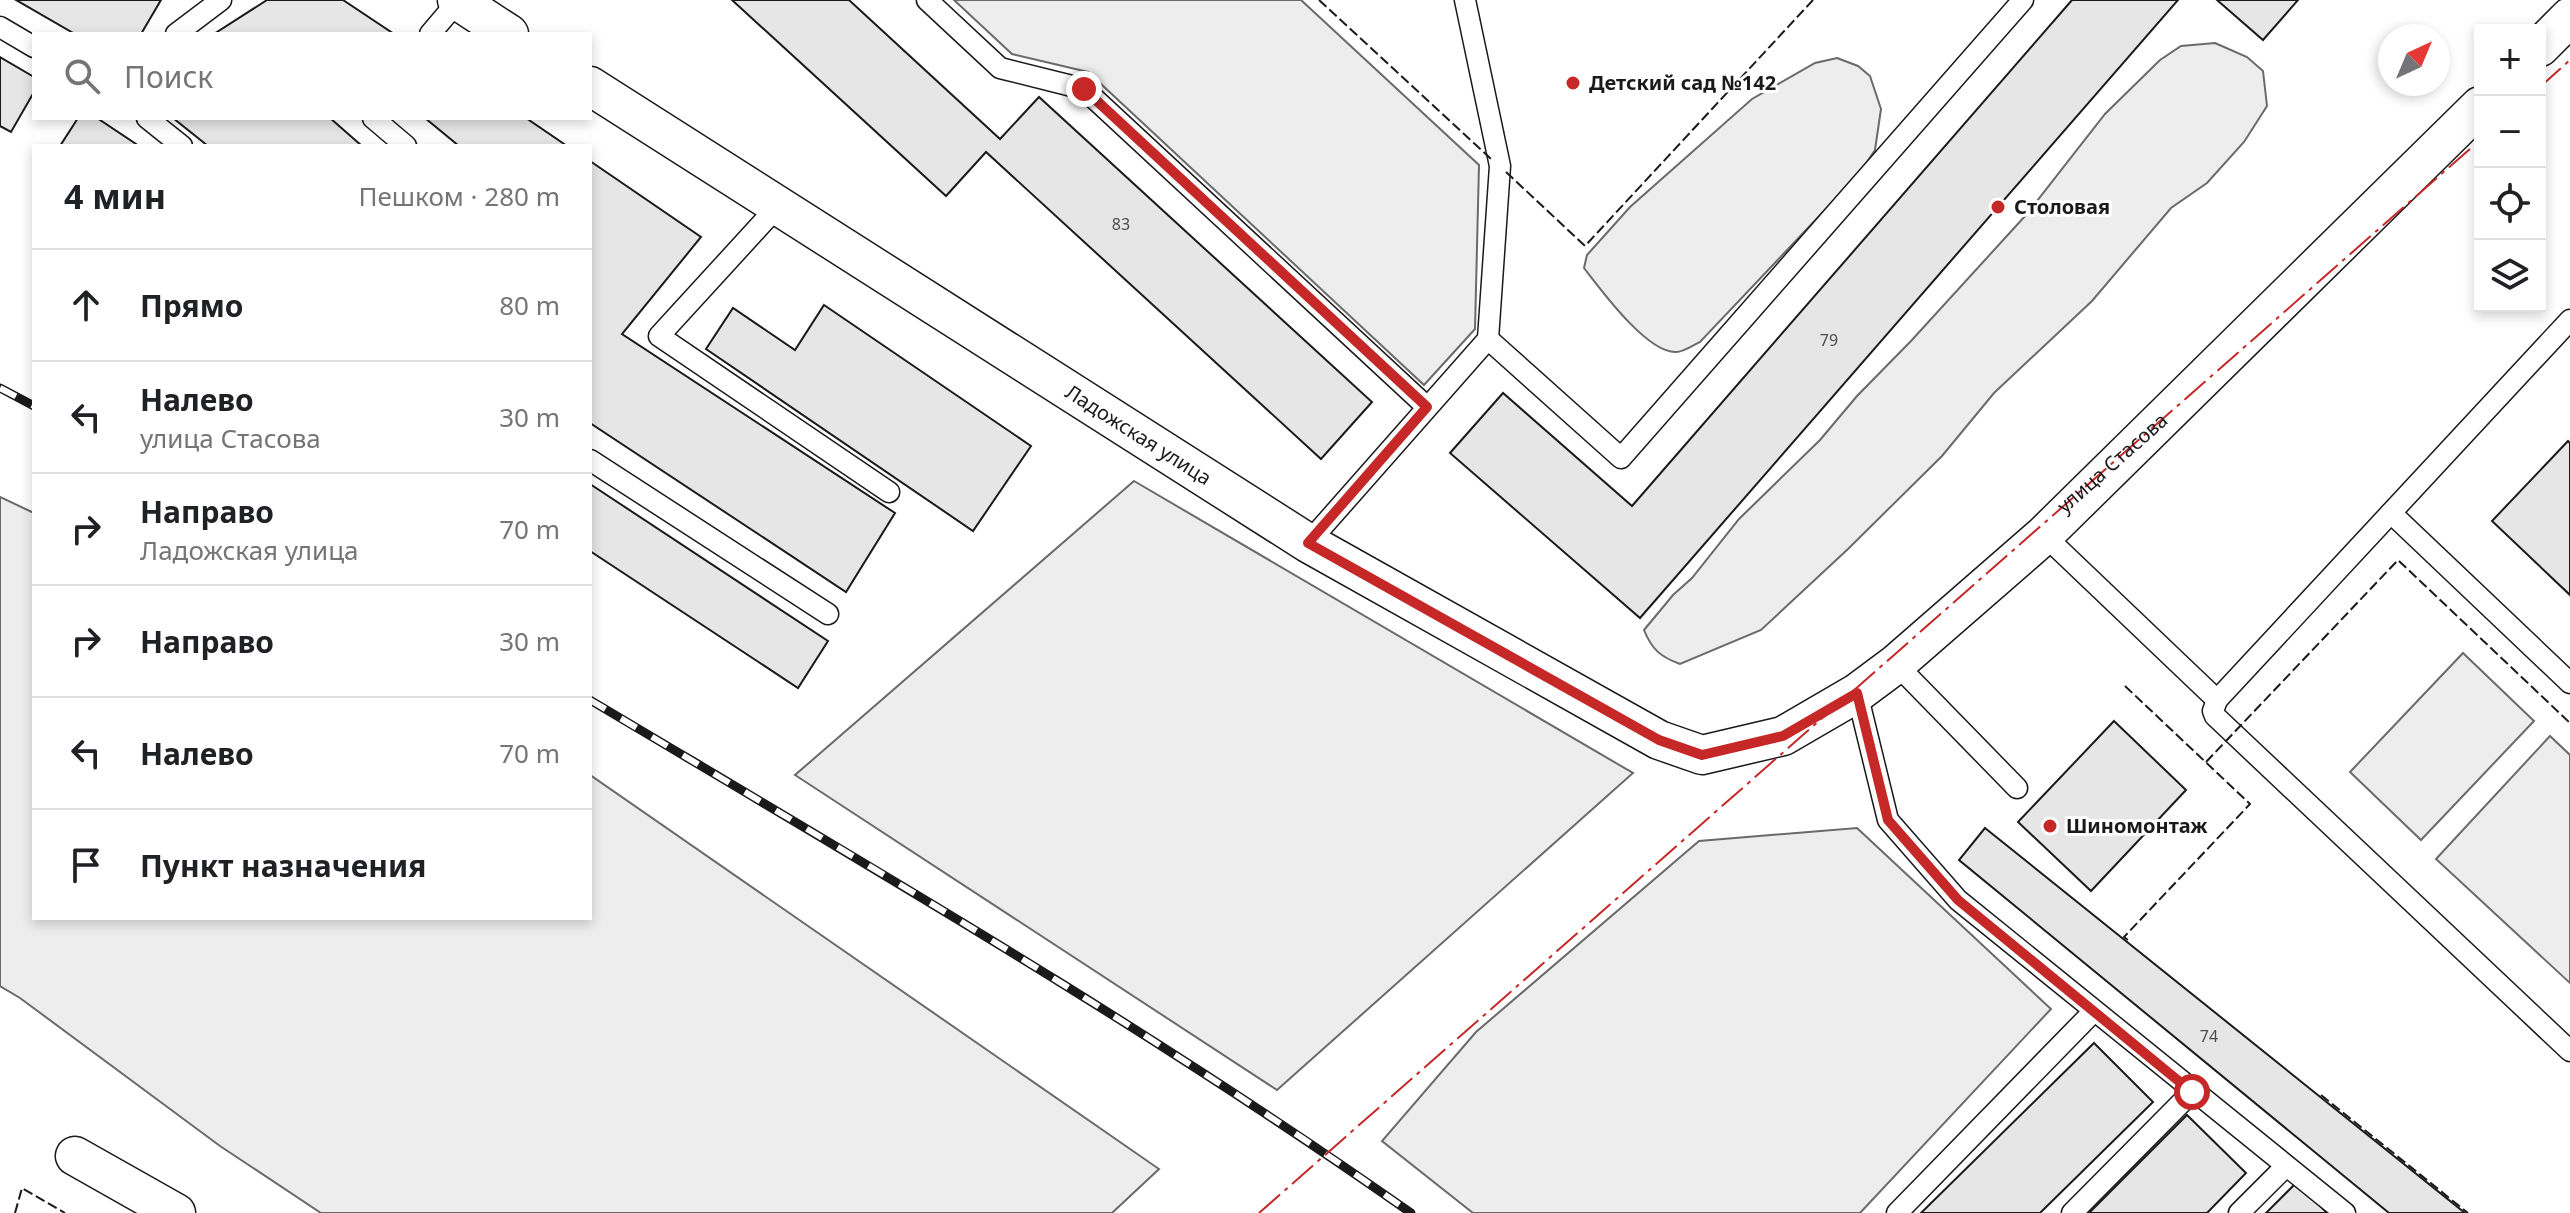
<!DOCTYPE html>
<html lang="ru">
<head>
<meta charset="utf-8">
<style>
	:root { --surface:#fff; --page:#f2f2f2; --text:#202124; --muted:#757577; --line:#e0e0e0 }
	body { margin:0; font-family:"Noto Sans",sans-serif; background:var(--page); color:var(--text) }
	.controls { position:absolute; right:24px; top:24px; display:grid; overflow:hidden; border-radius:0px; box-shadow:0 4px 12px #0003 }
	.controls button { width:72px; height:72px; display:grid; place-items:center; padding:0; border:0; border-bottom:2px solid var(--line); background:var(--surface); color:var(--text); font:40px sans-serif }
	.compass { position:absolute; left:2378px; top:24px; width:72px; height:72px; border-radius:50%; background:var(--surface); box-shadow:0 4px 12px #0003; rotate:44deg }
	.stop { position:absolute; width:24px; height:24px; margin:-18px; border:6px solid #c62828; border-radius:50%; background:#fff }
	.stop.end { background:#c62828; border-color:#fff; box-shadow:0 2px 8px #0008 }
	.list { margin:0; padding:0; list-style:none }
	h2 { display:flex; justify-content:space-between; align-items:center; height:104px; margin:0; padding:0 32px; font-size:34px }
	h2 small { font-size:26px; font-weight:400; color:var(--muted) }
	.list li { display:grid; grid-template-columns:52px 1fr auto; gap:24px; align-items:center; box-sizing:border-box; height:112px; padding:0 32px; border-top:2px solid var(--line) }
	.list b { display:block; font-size:30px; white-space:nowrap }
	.list p { margin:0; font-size:26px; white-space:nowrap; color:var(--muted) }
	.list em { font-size:26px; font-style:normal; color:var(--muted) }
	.icon { flex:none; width:44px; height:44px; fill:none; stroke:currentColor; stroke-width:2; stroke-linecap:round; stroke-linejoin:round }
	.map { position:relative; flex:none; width:2570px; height:1213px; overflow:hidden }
	.search { position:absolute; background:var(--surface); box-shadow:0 4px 12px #0003; left:32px; top:32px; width:560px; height:88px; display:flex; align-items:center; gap:20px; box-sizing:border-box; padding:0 28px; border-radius:0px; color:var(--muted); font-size:30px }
	.panel { position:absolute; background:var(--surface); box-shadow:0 4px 12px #0003; left:32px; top:144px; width:560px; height:776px; border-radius:0px }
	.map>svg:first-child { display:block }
	.green { fill:#ededed; stroke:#6a6a6a; stroke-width:2 }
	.building { fill:#e6e6e6; stroke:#1a1a1a; stroke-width:2 }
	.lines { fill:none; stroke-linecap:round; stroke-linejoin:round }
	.lane-casing { stroke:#1a1a1a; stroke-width:23 }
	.street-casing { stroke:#1a1a1a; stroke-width:41 }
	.lane { stroke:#fff; stroke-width:20 }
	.street { stroke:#fff; stroke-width:38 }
	.rail-casing { stroke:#1a1a1a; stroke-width:9 }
	.rail { stroke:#fff; stroke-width:6; stroke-dasharray:18; stroke-linecap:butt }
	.fence { stroke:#1a1a1a; stroke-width:2; stroke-dasharray:10 4; stroke-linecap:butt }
	.power { stroke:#c62828; stroke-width:2; stroke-dasharray:28 6 4 6; stroke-linecap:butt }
	.route { stroke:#c62828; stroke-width:10 }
	.poi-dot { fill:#c62828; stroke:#fff; stroke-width:3 }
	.labels { text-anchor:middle; stroke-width:6; stroke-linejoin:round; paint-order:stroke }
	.number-label { font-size:16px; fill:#4d4d4d }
	.poi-label { font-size:20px; font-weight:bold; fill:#1a1a1a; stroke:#fff; text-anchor:start }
	.street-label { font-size:20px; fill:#1a1a1a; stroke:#fff }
</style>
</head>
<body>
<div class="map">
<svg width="2570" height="1213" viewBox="0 0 2570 1213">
	<rect width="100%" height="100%" fill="#fff"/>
	<g class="green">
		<polygon points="954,0 1301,0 1479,165 1475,329 1424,385 1088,72 1012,54"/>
		<path d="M2215 43 2247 57 2263 71 2267 106 2244 142 2207 183 2171 208 2092 301 1994 393 1942 456 1848 549 1761 630 1680 664C1661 657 1652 650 1644 630L1673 595 1692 578 1739 519 1820 440 1857 396 1911 341 2026 215 2105 114 2160 60 2181 46Z"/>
		<path d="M1837 58 1858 66 1870 76 1881 109 1875 150 1859 174 1700 342C1693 345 1684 352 1676 352 1647 353 1601 290 1584 268L1587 255 1630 207 1752 99 1815 63Z"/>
		<polygon points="1134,481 1633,773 1277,1090 795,775"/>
		<polygon points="0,497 34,513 34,918 590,918 590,775 1159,1169 1112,1213 321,1213 220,1146 20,998 0,986"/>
		<polygon points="2463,653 2534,721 2421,840 2350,772"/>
		<polygon points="2550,736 2570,755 2570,983 2436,859"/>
		<polygon points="1857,828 2051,1009 1860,1213 1473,1213 1382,1141 1476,1032 1699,841"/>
	</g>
	<g class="building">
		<polygon points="16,0 161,0 141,34 75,34"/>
		<polygon points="267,0 343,0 394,34 214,34"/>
		<polygon points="732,0 849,0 1000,139 1039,97 1372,402 1321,459 986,152 946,196"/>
		<polygon points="2072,0 2178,0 1640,618 1450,453 1503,393 1632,506"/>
		<polygon points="2217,0 2298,0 2263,40"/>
		<polygon points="0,57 34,77 34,92 11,132 0,126"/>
		<polygon points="78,118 97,118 139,146 60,146"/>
		<polygon points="173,118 330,118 362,146 208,146"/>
		<polygon points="425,118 526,118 567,146 459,146"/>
		<polygon points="590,161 701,237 622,334 895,513 846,592 590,423"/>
		<polygon points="824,305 1031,446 973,531 706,349 733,308 795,350"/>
		<polygon points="2568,441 2570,443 2570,595 2492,521"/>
		<polygon points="590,484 828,641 798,688 590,551"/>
		<polygon points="2114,721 2186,790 2091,891 2018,822"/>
		<polygon points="1985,828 2465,1213 2389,1213 1959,860"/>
		<polygon points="2094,1043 2153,1102 2040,1213 1921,1213"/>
		<polygon points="2187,1115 2246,1173 2207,1213 2089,1213"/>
		<polygon points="2297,1182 2327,1213 2266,1213"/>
	</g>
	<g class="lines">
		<defs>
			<g id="lane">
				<polyline points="927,0 1000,68 1084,89 1427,407"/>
				<polyline points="1465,0 1500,166 1488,339"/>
				<polyline points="0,27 34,47"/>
				<polyline points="176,34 221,0"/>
				<polyline points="430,34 458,1"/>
				<polyline points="147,118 182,146"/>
				<polyline points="373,118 406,146"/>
				<polyline points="778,206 659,336 889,492"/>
				<polyline points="2570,320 2217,700 2213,711 2215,716 2570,1051"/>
				<polyline points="590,460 828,614"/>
				<polyline points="2391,513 2570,683"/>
				<polyline points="2044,535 2217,700"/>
				<polyline points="1308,543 1488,339 1621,458 2023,0"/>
				<polyline points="1896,664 2017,788"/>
				<polyline points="1857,693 1888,820 1958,900 2345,1213"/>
				<polyline points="1897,1213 2094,1011"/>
				<polyline points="2072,1213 2192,1092"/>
				<polyline points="2239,1213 2286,1166"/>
			</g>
			<g id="street">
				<polyline points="457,0 509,34"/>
				<polyline points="2540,47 2570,17"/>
				<path id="s1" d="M590 86 1308 543 1659 740 1702 755 1783 736 1857 693 1896 664 2044 535 2480 106"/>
				<polyline points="75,1156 176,1213"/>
			</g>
		</defs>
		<use href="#lane" class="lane-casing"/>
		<use href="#street" class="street-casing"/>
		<use href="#lane" class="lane"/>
		<use href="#street" class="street"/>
		<defs>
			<g id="rail">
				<polyline points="0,388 34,406"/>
				<path d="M590 700C867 865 1147 1027 1411 1213"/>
			</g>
		</defs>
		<use href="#rail" class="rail-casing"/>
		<use href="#rail" class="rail"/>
		<g class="fence">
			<polyline points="1319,0 1491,159"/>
			<polyline points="1506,172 1585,246 1813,0"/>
			<polyline points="2125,686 2250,804 2124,937 2128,940"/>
			<polyline points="2206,762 2398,560 2570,723"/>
			<polyline points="2321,1095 2468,1213"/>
			<polyline points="15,1213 22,1188 65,1213"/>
		</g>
		<g class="power">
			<polyline points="2540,87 2570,60"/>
			<path id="s2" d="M1259 1213 2480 140"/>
		</g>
	</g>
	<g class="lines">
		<polyline class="route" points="1084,89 1427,407 1308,543 1659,740 1702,755 1783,736 1857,693 1888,820 1958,900 2192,1092"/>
	</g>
	<g class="poi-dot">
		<circle cx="1573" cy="83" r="8"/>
		<circle cx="1998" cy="207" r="8"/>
		<circle cx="2050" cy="826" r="8"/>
	</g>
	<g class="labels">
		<g class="number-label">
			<text x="1121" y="230">83</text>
			<text x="1829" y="346">79</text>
			<text x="2209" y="1042">74</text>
		</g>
		<g class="poi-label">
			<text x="1589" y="90">Детский сад №142</text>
			<text x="2014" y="214">Столовая</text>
			<text x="2066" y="833">Шиномонтаж</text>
		</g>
		<g class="street-label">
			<text dy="7" stroke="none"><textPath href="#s1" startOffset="650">Ладожская улица</textPath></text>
			<text dy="7" stroke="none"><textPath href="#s2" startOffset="1136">улица Стасова</textPath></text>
		</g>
	</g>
</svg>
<div class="controls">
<button>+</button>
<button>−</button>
<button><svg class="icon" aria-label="locate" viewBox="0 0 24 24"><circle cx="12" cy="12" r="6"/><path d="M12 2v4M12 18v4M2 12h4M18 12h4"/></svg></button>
<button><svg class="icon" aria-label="layers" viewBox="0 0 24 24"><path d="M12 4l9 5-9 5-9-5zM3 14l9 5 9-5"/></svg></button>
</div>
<svg class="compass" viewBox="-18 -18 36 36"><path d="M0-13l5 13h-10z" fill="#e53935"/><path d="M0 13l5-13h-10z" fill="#757577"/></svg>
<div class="stop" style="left:2192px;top:1092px"></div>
<div class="stop end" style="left:1084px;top:89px"></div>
<div class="search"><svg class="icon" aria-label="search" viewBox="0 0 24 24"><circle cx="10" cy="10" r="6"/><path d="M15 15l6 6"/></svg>Поиск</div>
<section class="panel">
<h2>4 мин<small>Пешком · 280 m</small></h2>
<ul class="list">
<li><svg class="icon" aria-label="ahead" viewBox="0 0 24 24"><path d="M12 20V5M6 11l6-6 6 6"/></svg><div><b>Прямо</b></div><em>80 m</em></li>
<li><svg class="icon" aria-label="left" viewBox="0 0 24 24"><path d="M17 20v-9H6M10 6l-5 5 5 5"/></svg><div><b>Налево</b><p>улица Стасова</p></div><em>30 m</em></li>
<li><svg class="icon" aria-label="right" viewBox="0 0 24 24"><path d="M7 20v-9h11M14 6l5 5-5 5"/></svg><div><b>Направо</b><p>Ладожская улица</p></div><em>70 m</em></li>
<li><svg class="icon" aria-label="right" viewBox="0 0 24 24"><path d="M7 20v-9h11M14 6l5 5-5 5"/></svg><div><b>Направо</b></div><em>30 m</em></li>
<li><svg class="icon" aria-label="left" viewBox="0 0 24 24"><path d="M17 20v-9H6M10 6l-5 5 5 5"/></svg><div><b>Налево</b></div><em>70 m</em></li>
<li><svg class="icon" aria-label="arrive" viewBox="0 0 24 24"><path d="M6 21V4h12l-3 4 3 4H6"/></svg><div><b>Пункт назначения</b></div></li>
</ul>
</section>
</div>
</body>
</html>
